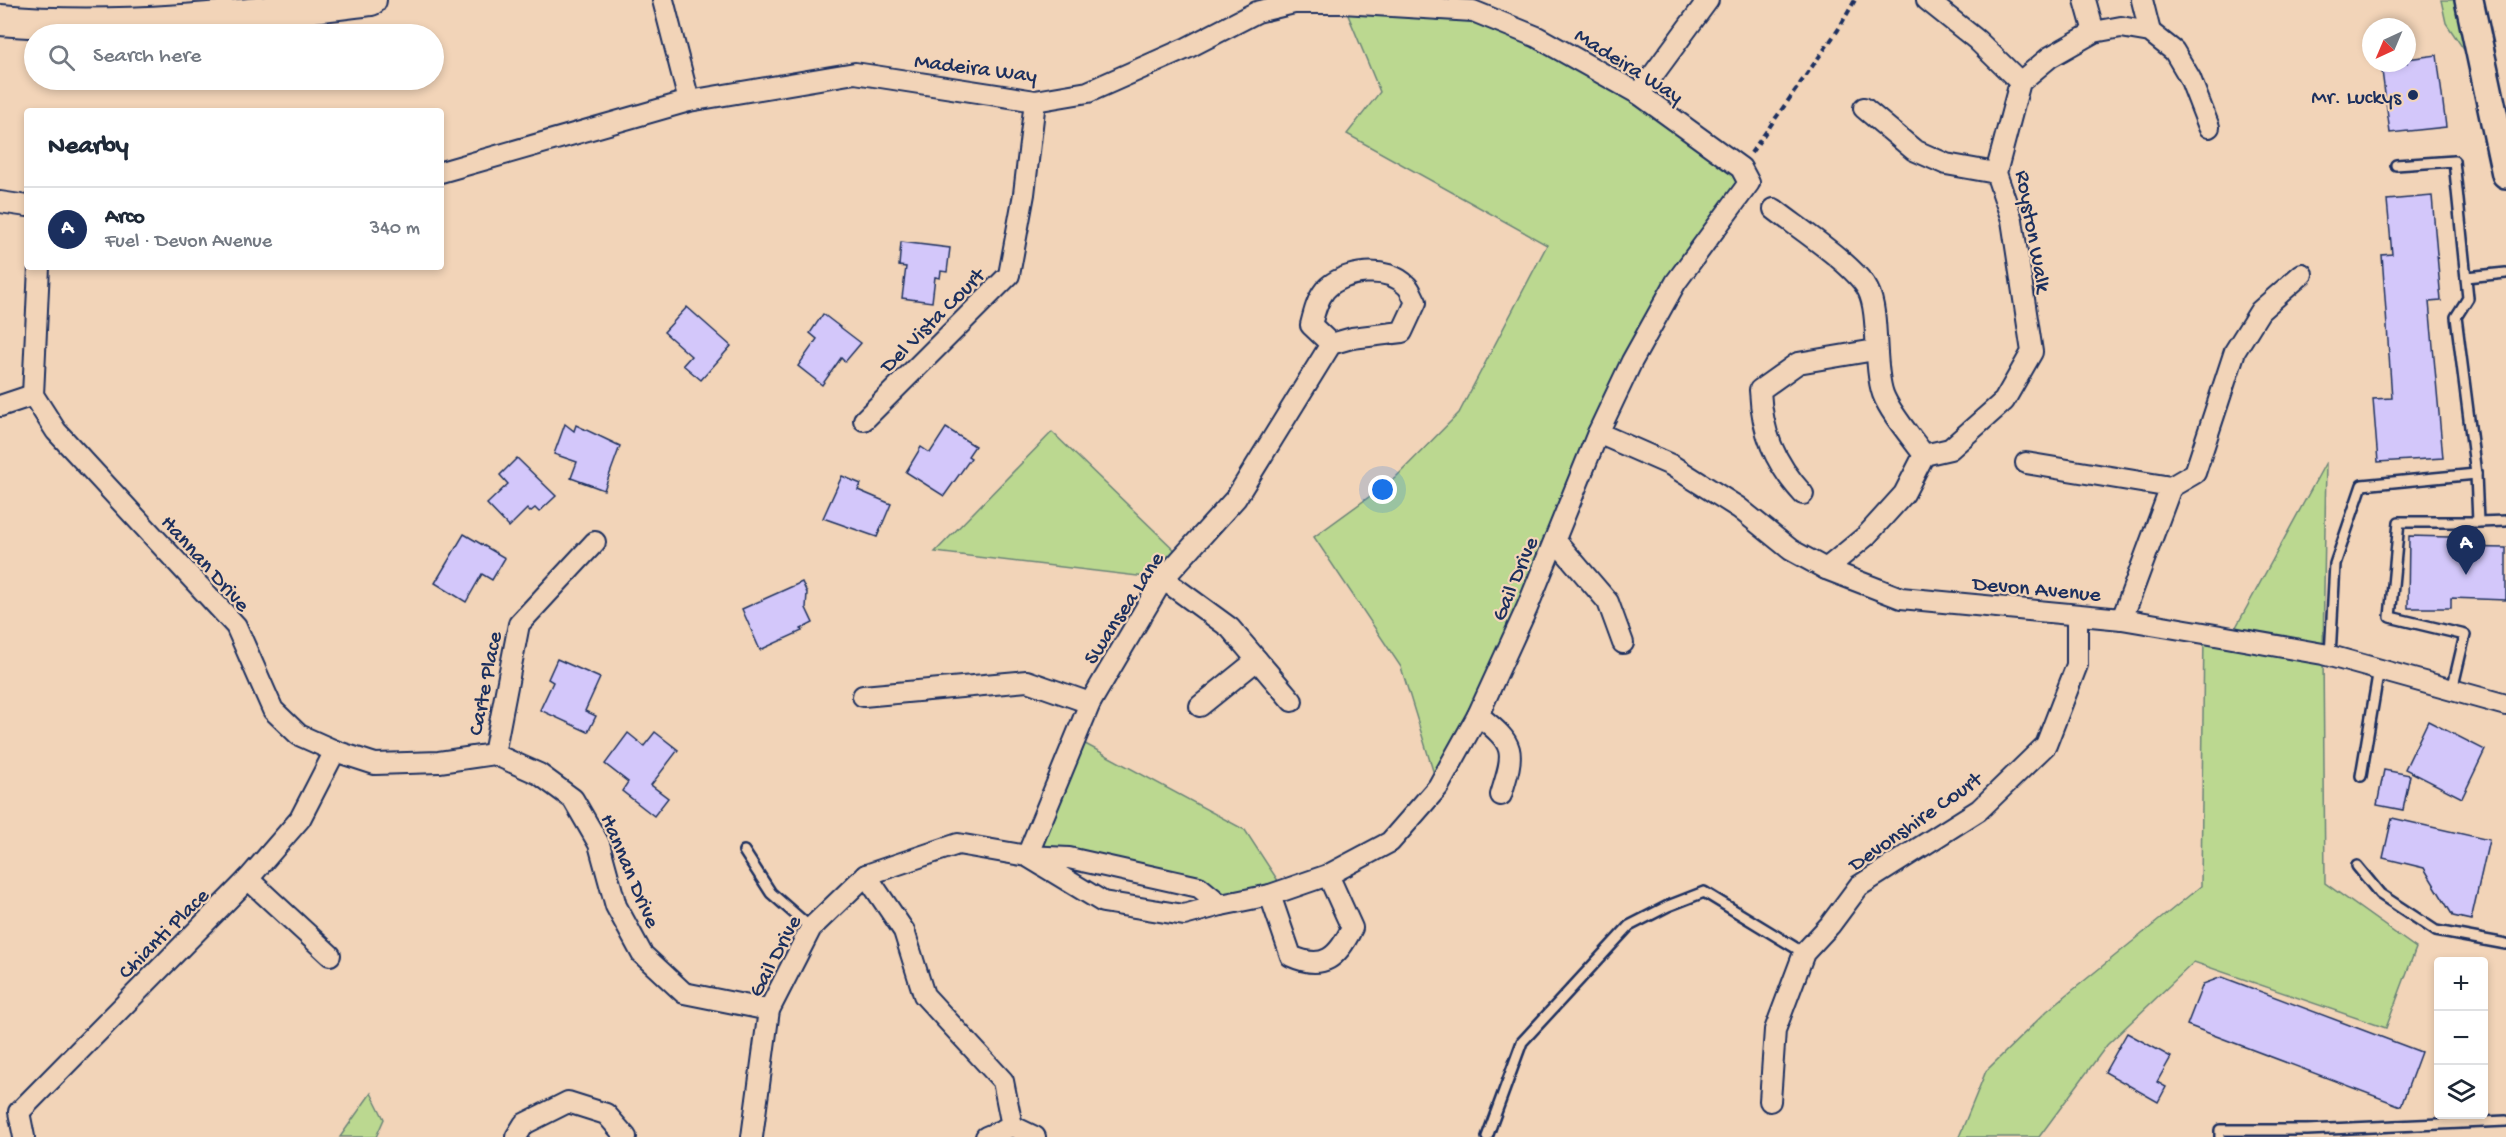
<!DOCTYPE html>
<html lang="en">
<head>
<meta charset="utf-8">
<style>
	:root { --surface:#fff; --page:#f6f6f7; --text:#1f2937; --muted:#747a83; --line:#e0e1e3; --accent:#1b2f5e }
	body { margin:0; font-family:"Gochi Hand",sans-serif; background:var(--page); color:var(--text) }
	.controls { position:absolute; right:18px; bottom:18px; display:grid; overflow:hidden; border-radius:6px; box-shadow:0 3px 9px #0003 }
	.controls button { width:54px; height:54px; display:grid; place-items:center; padding:0; border:0; border-bottom:2px solid var(--line); background:var(--surface); color:var(--text); font:30px sans-serif }
	.compass { position:absolute; left:2362px; top:18px; width:54px; height:54px; border-radius:50%; background:var(--surface); box-shadow:0 3px 9px #0003; rotate:224deg }
	.you { position:absolute; left:1383px; top:490px; width:21px; height:21px; margin:-15px; border:4px solid #fff; border-radius:50%; background:#1a73e8; box-shadow:0 0 0 9px #1a73e833 }
	.badge { display:grid; place-items:center; width:39px; height:39px; border-radius:50%; background:var(--accent); color:#fff; font-size:20px; font-weight:700 }
	.pin { position:absolute; translate:-50% -50px; filter:drop-shadow(0 2px 3px #0008) }
	.pin::after { content:''; position:absolute; top:32px; width:21px; height:18px; background:inherit; clip-path:polygon(0 0,100% 0,50% 100%) }
	.list { margin:0; padding:0; list-style:none }
	h2 { display:flex; justify-content:space-between; align-items:center; height:78px; margin:0; padding:0 24px; font-size:26px }
	h2 small { font-size:20px; font-weight:400; color:var(--muted) }
	.list li { display:grid; grid-template-columns:39px 1fr auto; gap:18px; align-items:center; box-sizing:border-box; height:84px; padding:0 24px; border-top:2px solid var(--line) }
	.list b { display:block; font-size:22px; white-space:nowrap }
	.list p { margin:0; font-size:20px; white-space:nowrap; color:var(--muted) }
	.list em { font-size:20px; font-style:normal; color:var(--muted) }
	.icon { flex:none; width:33px; height:33px; fill:none; stroke:currentColor; stroke-width:2; stroke-linecap:round; stroke-linejoin:round }
	.map { position:relative; flex:none; width:2506px; height:1137px; overflow:hidden }
	.search { position:absolute; background:var(--surface); box-shadow:0 3px 9px #0003; left:24px; top:24px; width:420px; height:66px; display:flex; align-items:center; gap:15px; box-sizing:border-box; padding:0 21px; border-radius:33px; color:var(--muted); font-size:22px }
	.panel { position:absolute; background:var(--surface); box-shadow:0 3px 9px #0003; left:24px; top:108px; width:420px; height:162px; border-radius:6px }
	.map>svg:first-child { display:block }
	.green { fill:#bbd890; stroke:#6b8477; stroke-width:1.5 }
	.building { fill:#d3c7fa; stroke:#1b2f5e; stroke-width:1.5 }
	.lines { fill:none; stroke-linecap:round; stroke-linejoin:round }
	.lane-casing { stroke:#1b2f5e; stroke-width:14 }
	.street-casing { stroke:#1b2f5e; stroke-width:24 }
	.secondary-casing { stroke:#1b2f5e; stroke-width:32 }
	.primary-casing { stroke:#1b2f5e; stroke-width:34 }
	.path { stroke:#1b2f5e; stroke-width:4; stroke-dasharray:6 4.5; stroke-linecap:butt }
	.lane { stroke:#f2d4b8; stroke-width:9 }
	.street { stroke:#f2d4b8; stroke-width:20 }
	.secondary { stroke:#f2d4b8; stroke-width:27 }
	.primary { stroke:#f2d4b8; stroke-width:30 }
	.poi-dot { fill:#1b2f5e; stroke:#f2d4b8; stroke-width:2 }
	.labels { text-anchor:middle; stroke-width:4.5; stroke-linejoin:round; paint-order:stroke }
	.street-label { font-size:22px; fill:#1b2f5e; stroke:#f2d4b8 }
	.poi-label { font-size:22px; fill:#1b2f5e; stroke:#f2d4b8; text-anchor:end }
</style>
</head>
<body>
<div class="map">
<svg width="2506" height="1137" viewBox="0 0 2506 1137">
	<rect width="100%" height="100%" fill="#f2d4b8"/>
	<filter id="ink" filterUnits="userSpaceOnUse"><feTurbulence type="fractalNoise" baseFrequency=".0167" numOctaves="2"/><feDisplacementMap in="SourceGraphic" scale="12" xChannelSelector="R" yChannelSelector="G"/><feConvolveMatrix kernelMatrix="1 2 1 2 8 2 1 2 1" color-interpolation-filters="sRGB"/></filter>
	<g filter="url(#ink)">
		<g class="green">
			<polygon points="2441,0 2469,0 2487,84 2446,23"/>
			<polygon points="1343,3 1473,11 1639,94 1749,183 1676,282 1438,787 1401,667 1314,537 1395,478 1459,413 1547,245 1347,134 1380,92"/>
			<polygon points="1052,432 1182,557 1163,579 935,552"/>
			<polygon points="2326,462 2323,654 2325,883 2416,948 2386,1028 2194,962 2107,1045 2039,1137 1959,1137 1986,1071 2047,1011 2201,886 2204,633 2230,638"/>
			<polygon points="1076,739 1245,830 1284,890 1221,905 1199,887 1027,856"/>
			<polygon points="371,1093 384,1119 376,1137 340,1137"/>
		</g>
		<g class="building">
			<polygon points="2437,55 2446,127 2390,133 2381,63 2407,63 2407,59"/>
			<polygon points="2432,196 2441,301 2429,302 2443,458 2378,462 2373,399 2392,398 2382,255 2392,254 2387,200"/>
			<polygon points="901,242 950,248 947,272 941,271 940,278 935,277 932,302 902,298 906,267 899,266"/>
			<polygon points="687,307 731,346 701,380 683,365 691,356 664,332"/>
			<polygon points="823,314 861,343 845,362 841,358 822,385 798,366 817,339 810,333"/>
			<polygon points="565,424 574,431 576,425 620,446 604,490 571,478 577,462 554,454"/>
			<polygon points="946,428 975,446 968,456 971,458 944,496 906,472 921,447 930,453"/>
			<polygon points="517,458 556,496 539,512 535,508 530,512 527,509 509,527 487,504 508,484 500,475"/>
			<polygon points="842,476 861,484 858,490 891,504 877,537 823,518"/>
			<polygon points="464,534 505,558 492,580 482,574 466,602 435,583"/>
			<polygon points="2409,536 2449,537 2449,547 2506,548 2506,600 2451,598 2451,608 2408,608"/>
			<polygon points="802,582 807,593 806,608 813,623 801,629 802,631 760,650 742,609"/>
			<polygon points="557,659 600,678 585,711 596,716 588,732 540,710 553,682 548,679"/>
			<polygon points="2428,721 2485,750 2462,798 2405,769"/>
			<polygon points="655,732 678,750 651,785 668,798 654,816 622,791 628,782 605,764 628,733 644,746"/>
			<polygon points="2384,770 2410,775 2403,810 2377,805"/>
			<polygon points="2392,818 2489,840 2471,920 2453,916 2424,868 2383,858"/>
			<polygon points="2222,977 2421,1052 2401,1106 2187,1025 2203,984"/>
			<polygon points="2127,1033 2171,1057 2157,1082 2166,1087 2158,1102 2105,1072"/>
		</g>
		<g class="lines">
			<defs>
				<g id="lane">
					<polyline points="2396,165 2454,161 2468,298 2456,317 2476,474"/>
					<polyline points="2466,277 2506,273"/>
					<polyline points="2478,522 2506,521"/>
					<polyline points="2330,656 2335,564 2362,485 2476,474 2478,522 2399,522 2390,617 2465,635 2452,690"/>
					<polyline points="2361,776 2379,669"/>
					<polyline points="744,851 771,893 811,928"/>
					<polyline points="2357,866 2380,894 2436,931 2506,944"/>
					<polyline points="1487,1137 1522,1042 1629,926 1668,906 1704,892 1804,953"/>
					<polyline points="2220,1137 2220,1130 2307,1130 2506,1121"/>
				</g>
				<g id="street">
					<polyline points="663,0 689,101"/>
					<polyline points="1927,0 1977,40 2020,82"/>
					<polyline points="2085,0 2094,32"/>
					<polyline points="2142,0 2150,32"/>
					<polyline points="1639,94 1708,0"/>
					<polyline points="1864,108 1914,150 1946,164 1996,173"/>
					<polyline points="441,172 689,101 855,73 1035,101 1088,92 1187,48 1257,12 1294,3 1343,3 1473,11 1537,37 1639,94 1741,168 1749,183 1676,282 1632,361 1598,433 1527,608 1478,715 1438,787 1390,842 1328,875 1270,895 1221,905"/>
					<polyline points="0,202 27,206"/>
					<path d="M1774 209C1798 228 1855 265 1868 290 1880 313 1873 365 1883 394 1890 413 1912 438 1924 455L1904 494 1866 536 1826 569"/>
					<polyline points="39,267 33,395 56,431 236,626 273,710 299,735 335,751 375,764 439,762 494,754 539,774 573,799 599,844 616,906 642,954 684,993 769,1010"/>
					<polyline points="0,406 33,395"/>
					<polyline points="864,420 1009,275 1024,194 1035,101"/>
					<polyline points="1598,433 1671,465 1739,508 1791,550 1826,569 1901,598 2122,619 2204,633 2323,654 2506,705"/>
					<polyline points="1924,455 1950,449 2004,401 2032,352 2012,220 1996,173 2020,82 2050,57 2094,32 2121,27 2150,32 2174,51 2190,78 2209,127"/>
					<polyline points="2026,463 2171,487 2122,619"/>
					<polyline points="2171,487 2195,473 2235,351 2260,311 2302,274"/>
					<path d="M1803 494C1774 462 1762 432 1760 390L1798 363 1875 350"/>
					<polyline points="1555,540 1608,602 1623,643"/>
					<polyline points="1163,579 1230,628 1292,701"/>
					<polyline points="863,696 1027,681 1090,703"/>
					<polyline points="1200,706 1257,660"/>
					<path d="M1478 715C1516 745 1515 750 1501 795"/>
					<polyline points="494,754 519,624 595,542"/>
					<path d="M1027 856 1090 703 1163 579 1236 498 1331 344 1352 338 1402 332 1416 302C1413 297 1411 290 1407 286 1388 265 1343 270 1325 290 1317 300 1314 313 1311 325L1331 344"/>
					<polyline points="866,875 904,931 924,995 1003,1081 1012,1126"/>
					<polyline points="248,879 330,955"/>
					<path d="M1270 895 1291 956C1324 971 1338 957 1352 928L1328 875"/>
					<polyline points="1770,1101 1775,1030 1804,953 1830,925 1859,886 1979,810 2046,745 2077,665 2077,616"/>
					<polyline points="24,1137 19,1112 248,879 300,819 335,751"/>
					<polyline points="516,1137 524,1124 568,1102 606,1114 626,1137"/>
					<polyline points="752,1137 769,1010 811,928 866,875 958,844 1027,856 1069,858 1199,887 1221,905 1184,915 1103,902 1027,856"/>
					<polyline points="986,1137 1012,1126 1035,1137"/>
				</g>
				<polyline id="secondary" points="2469,0 2506,174"/>
				<path id="primary" d="M0 20C124 31 247 15 371 0"/>
			</defs>
			<use href="#lane" class="lane-casing"/>
			<use href="#street" class="street-casing"/>
			<use href="#secondary" class="secondary-casing"/>
			<use href="#primary" class="primary-casing"/>
			<polyline class="path" points="1751,153 1838,30 1855,0"/>
			<use href="#lane" class="lane"/>
			<use href="#street" class="street"/>
			<use href="#secondary" class="secondary"/>
			<use href="#primary" class="primary"/>
		</g>
	</g>
	<circle class="poi-dot" cx="2413" cy="95" r="6"/>
	<g class="labels">
		<g class="street-label">
			<text transform="translate(1630 64) rotate(32)" y="8">Madeira Way</text>
			<text transform="translate(976 66) rotate(7)" y="8">Madeira Way</text>
			<text transform="translate(2035 231) rotate(80)" y="8">Royston Walk</text>
			<text transform="translate(931 319) rotate(-45)" y="8">Del Vista Court</text>
			<text transform="translate(207 562) rotate(48)" y="8">Hannan Drive</text>
			<text transform="translate(1513 578) rotate(-67)" y="8">Gail Drive</text>
			<text transform="translate(2037 587) rotate(5)" y="8">Devon Avenue</text>
			<text transform="translate(1122 607) rotate(-57)" y="8">Swansea Lane</text>
			<text transform="translate(483 683) rotate(-79)" y="8">Carte Place</text>
			<text transform="translate(1914 820) rotate(-35)" y="8">Devonshire Court</text>
			<text transform="translate(632 870) rotate(67)" y="8">Hannan Drive</text>
			<text transform="translate(162 932) rotate(-45)" y="8">Chianti Place</text>
			<text transform="translate(773 955) rotate(-62)" y="8">Gail Drive</text>
		</g>
		<g class="poi-label">
			<text x="2401" y="103">Mr. Luckys</text>
		</g>
	</g>
</svg>
<div class="controls">
<button>+</button>
<button>−</button>
<button><svg class="icon" aria-label="layers" viewBox="0 0 24 24"><path d="M12 4l9 5-9 5-9-5zM3 14l9 5 9-5"/></svg></button>
</div>
<svg class="compass" viewBox="-18 -18 36 36"><path d="M0-13l5 13h-10z" fill="#e53935"/><path d="M0 13l5-13h-10z" fill="#747a83"/></svg>
<div class="you"></div>
<div class="pin badge" style="left:2466px;top:575px">A</div>
<div class="search"><svg class="icon" aria-label="search" viewBox="0 0 24 24"><circle cx="10" cy="10" r="6"/><path d="M15 15l6 6"/></svg>Search here</div>
<section class="panel">
<h2>Nearby<small></small></h2>
<ul class="list">
<li><span class="badge">A</span><div><b>Arco</b><p>Fuel · Devon Avenue</p></div><em>340 m</em></li>
</ul>
</section>
</div>
</body>
</html>
